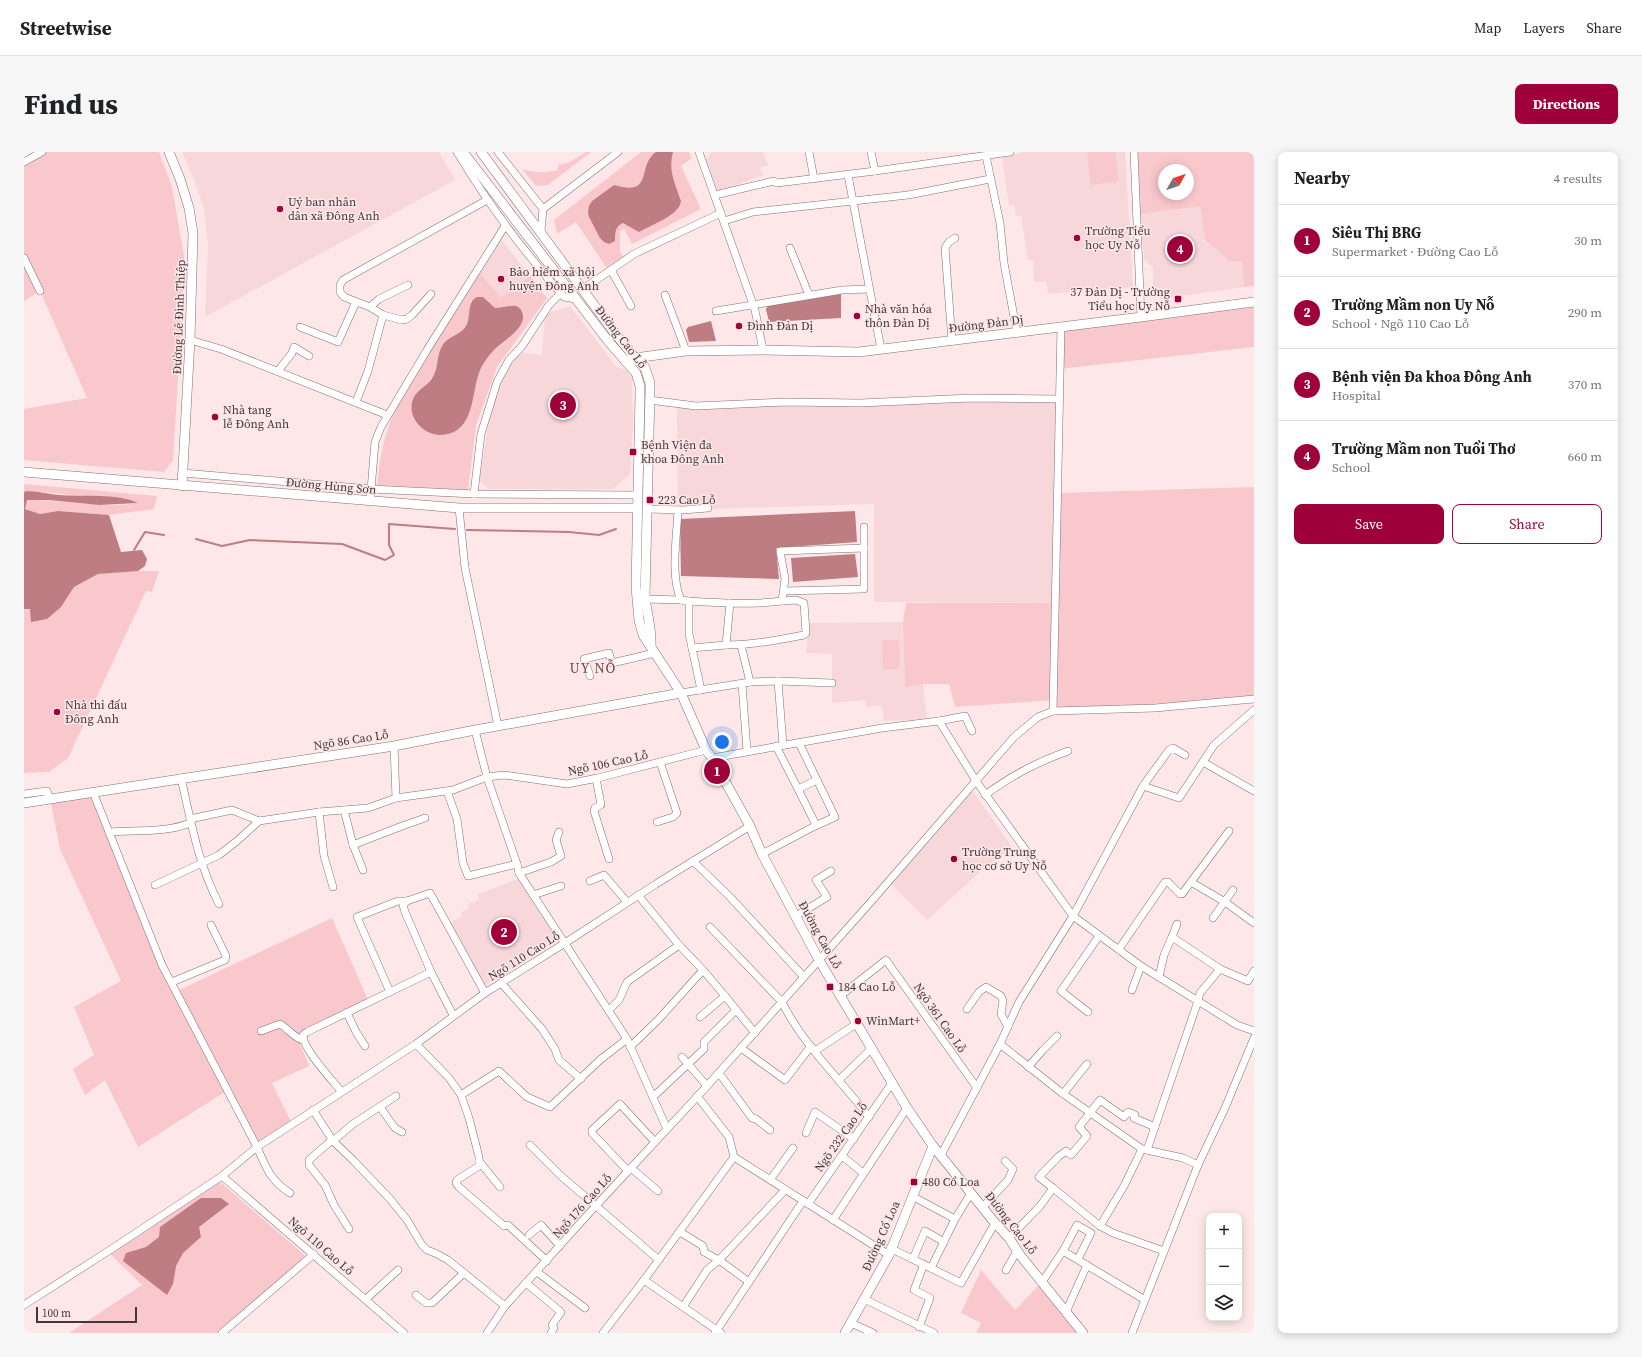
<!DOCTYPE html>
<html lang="en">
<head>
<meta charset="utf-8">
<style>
	:root { --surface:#fff; --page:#f6f6f6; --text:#202124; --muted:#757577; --line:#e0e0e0; --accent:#a00039 }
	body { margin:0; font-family:"Source Serif 4",serif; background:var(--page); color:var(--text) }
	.controls { position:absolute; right:12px; bottom:12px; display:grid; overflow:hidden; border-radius:8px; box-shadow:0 2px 10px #0003 }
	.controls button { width:36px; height:36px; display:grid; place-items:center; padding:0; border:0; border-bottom:1px solid var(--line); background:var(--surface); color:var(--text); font:20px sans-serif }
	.compass { position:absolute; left:1134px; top:12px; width:36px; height:36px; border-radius:50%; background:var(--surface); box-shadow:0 2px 10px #0003; rotate:50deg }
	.scale { position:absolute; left:12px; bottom:10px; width:101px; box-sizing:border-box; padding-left:4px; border:2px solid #413839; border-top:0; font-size:11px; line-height:14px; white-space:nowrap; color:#413839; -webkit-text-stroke:3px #fee7e9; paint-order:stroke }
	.you { position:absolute; left:698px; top:590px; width:14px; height:14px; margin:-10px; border:3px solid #fff; border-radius:50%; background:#1a73e8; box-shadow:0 0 0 6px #1a73e833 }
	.badge { display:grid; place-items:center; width:26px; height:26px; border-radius:50%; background:var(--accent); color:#fff; font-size:13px; font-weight:700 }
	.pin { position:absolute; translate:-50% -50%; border:2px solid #fff; box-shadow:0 1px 4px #0006 }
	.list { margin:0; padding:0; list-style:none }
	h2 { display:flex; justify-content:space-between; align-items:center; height:52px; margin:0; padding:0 16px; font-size:17px }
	h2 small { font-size:13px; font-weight:400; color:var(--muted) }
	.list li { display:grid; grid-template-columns:26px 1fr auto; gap:12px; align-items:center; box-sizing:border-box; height:72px; padding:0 16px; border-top:1px solid var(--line) }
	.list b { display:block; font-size:15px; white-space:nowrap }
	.list p { margin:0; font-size:13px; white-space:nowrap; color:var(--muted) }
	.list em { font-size:13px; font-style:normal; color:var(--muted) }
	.actions { display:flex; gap:8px; padding:12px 16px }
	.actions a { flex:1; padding:9px 0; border:1px solid var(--accent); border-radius:8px; text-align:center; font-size:14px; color:var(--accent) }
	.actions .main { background:var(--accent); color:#fff }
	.icon { flex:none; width:22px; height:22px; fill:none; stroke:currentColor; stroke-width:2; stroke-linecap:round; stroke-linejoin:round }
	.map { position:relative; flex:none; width:1230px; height:1181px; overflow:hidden; border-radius:8px }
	header { display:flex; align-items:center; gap:24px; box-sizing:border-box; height:56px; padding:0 20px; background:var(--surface); border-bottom:1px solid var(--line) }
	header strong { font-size:19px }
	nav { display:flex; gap:22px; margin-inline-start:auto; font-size:14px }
	.intro { display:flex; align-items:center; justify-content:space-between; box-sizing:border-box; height:96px; padding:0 24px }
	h1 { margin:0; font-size:28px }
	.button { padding:10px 18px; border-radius:8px; background:var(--accent); color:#fff; font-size:14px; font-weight:700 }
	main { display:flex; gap:24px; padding:0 24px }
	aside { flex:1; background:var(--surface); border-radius:8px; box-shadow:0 2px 10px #0003 }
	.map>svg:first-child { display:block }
	.built { fill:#f7d7da }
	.green { fill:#f9c8cc; fill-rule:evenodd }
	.water { fill:#be7c83 }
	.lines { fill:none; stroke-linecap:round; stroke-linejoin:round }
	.stream { stroke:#be7c83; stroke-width:2 }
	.street-casing { stroke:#826f70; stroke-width:8 }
	.secondary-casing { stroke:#826f70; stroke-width:10 }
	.street { stroke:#fff; stroke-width:7 }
	.secondary { stroke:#fff; stroke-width:9 }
	.poi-dot { fill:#a00039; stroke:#fee7e9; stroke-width:1.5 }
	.labels { text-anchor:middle; stroke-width:3; stroke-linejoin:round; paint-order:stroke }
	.poi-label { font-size:12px; fill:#413839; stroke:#fee7e9; text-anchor:start }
	.street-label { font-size:12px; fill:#413839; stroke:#fee7e9 }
	.quarter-label { font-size:14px; letter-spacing:1px; fill:#5f4c4e; stroke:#fee7e9 }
</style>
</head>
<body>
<header>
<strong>Streetwise</strong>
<nav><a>Map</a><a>Layers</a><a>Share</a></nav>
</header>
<div class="intro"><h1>Find us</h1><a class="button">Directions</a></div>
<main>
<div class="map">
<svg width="1230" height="1181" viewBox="0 0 1230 1181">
	<rect width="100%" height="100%" fill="#fee7e9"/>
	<g class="built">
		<polygon points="158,0 415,0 431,28 181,165 184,95 180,57 170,27"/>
		<polygon points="688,0 739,0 744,13 736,16 739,23 694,40 682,7"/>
		<polygon points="1001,0 1101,0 1109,135 1024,142 1022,130 1010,130 1009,108 1004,108 997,64 992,64 990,53 985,53 978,5"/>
		<polygon points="1176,53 1181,88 1218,109 1220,135 1137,147 1129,140 1129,115 1120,107 1116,62"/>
		<polygon points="477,87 506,124 477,147 455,120"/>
		<polygon points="546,154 593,216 601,217 608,226 609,275 606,322 589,337 465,337 455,329 465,269 474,238 486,213 495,200 518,203 521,164 523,161"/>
		<polygon points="1035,247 1031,451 850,450 850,352 654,358 653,252"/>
		<polygon points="879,470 881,534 899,532 903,567 860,569 858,554 842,555 841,548 808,551 808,502 782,501 785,471"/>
		<polygon points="948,638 988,695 957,719 903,768 867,732"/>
		<polygon points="494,727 534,788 459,834 426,771 438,764 437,760 445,757 444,752 455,748 454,742"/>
	</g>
	<g class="green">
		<polygon points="19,0 135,0 148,35 161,110 149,308 140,320 0,308 0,257 63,246 16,139 0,149 0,10"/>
		<path d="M562 0H567L524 33 512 34 498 17C511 21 521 21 534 18V13L546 10Z"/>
		<polygon points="617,0 665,0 668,6 657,14 677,57 608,92 600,77 596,79 596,100 599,105 582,115 552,70 533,82 530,68"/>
		<polygon points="1063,0 1091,0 1095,29 1067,33"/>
		<path d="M1110 0H1230V134L1220 135 1218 109H1206L1181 88 1176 54 1116 62ZM1140 18H1164V42H1140Z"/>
		<path d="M455 120 477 146 506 124 523 146 473 215 452 273 444 338 353 333C356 304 361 278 374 251Z"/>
		<polygon points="1230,150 1230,195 1036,217 1037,175"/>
		<path d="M0 332 133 344 130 357 85 363 34 359 16 362 1 357 2 348C39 347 77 357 114 351 77 345 40 342 3 339L0 340Z"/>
		<polygon points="1230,335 1230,545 1029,559 1029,548 931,555 925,532 899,532 881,535 879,470 882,451 1031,451 1033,341"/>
		<polygon points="102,419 135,419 128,440 122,439 115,454 44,606 25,620 0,621 0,457 37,455 50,435 74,422"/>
		<polygon points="858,488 875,488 875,517 859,517"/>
		<polygon points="69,640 153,839 308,766 345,850 274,887 285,914 248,931 268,972 232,992 204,938 114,995 81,928 61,943 49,917 70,903 50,855 97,829 36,697 26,647"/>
		<polygon points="193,1027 285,1107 197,1181 45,1181 118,1133 84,1100"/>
		<polygon points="957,1118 991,1158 1018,1130 1059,1181 952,1181 957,1171 937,1161"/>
	</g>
	<g class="water">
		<path d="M632 0H649C644 19 651 31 657 49 656 63 627 73 615 80L599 71C591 74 591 81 591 89L585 92 580 90 576 86 565 65 564 60 565 54 568 49 590 33C631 45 612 14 632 0Z"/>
		<polygon points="817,142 817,166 745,170 742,157 744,154"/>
		<path d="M453 145H459L471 156C477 156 487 153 492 154 495 155 497 157 498 160 505 175 477 190 469 199 464 204 460 210 457 216 446 239 453 282 416 283 398 283 381 263 390 245 394 237 405 233 409 225 415 215 412 201 420 191 425 185 434 183 440 177 449 167 441 151 453 145Z"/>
		<polygon points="687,169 692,189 665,190 662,178 664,175"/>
		<path d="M3 339C13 339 24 342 34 343 58 345 93 341 114 351L75 353 25 348H3L1 357 16 362 34 359 85 363 97 400 118 398 123 407 121 414 114 419 74 422 50 435 37 455 23 467 7 470 6 457H0V340Z"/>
		<polygon points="831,359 833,390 752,396 755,427 657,424 656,367"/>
		<polygon points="831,402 834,425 769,430 767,406"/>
		<polygon points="177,1046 197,1046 205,1052 175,1075 177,1085 159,1101 152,1114 149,1132 143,1143 99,1109 102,1101 122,1095 135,1085 136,1075"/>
	</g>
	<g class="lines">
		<g class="stream">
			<polyline points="443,378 545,380 575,383 592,377"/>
			<polyline points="172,387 198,394 226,388 318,392 361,408 370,403 365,393 365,372 431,377"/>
			<polyline points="110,398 121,380 140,383"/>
		</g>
		<defs>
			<g id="street">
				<path d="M433 0C464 52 500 100 540 145L552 147"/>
				<polyline points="474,0 519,57 517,79"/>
				<polyline points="675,0 731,158 739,198"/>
				<polyline points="785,0 790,27"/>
				<polyline points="847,0 851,19"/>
				<polyline points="1110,0 1117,165"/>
				<polyline points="962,4 976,71 980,111 993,181"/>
				<polyline points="0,10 18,0"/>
				<polyline points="824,23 857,197"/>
				<polyline points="691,43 750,29 753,31 851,19 986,0"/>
				<polyline points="519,57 594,0"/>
				<polyline points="700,69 729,60 884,43 966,27"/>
				<polyline points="766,96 785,143"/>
				<polyline points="0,106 16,139"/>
				<polyline points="587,118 607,154"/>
				<polyline points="559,137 610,102 697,61"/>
				<polyline points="407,142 388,163 383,167 378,168 359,163 346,155 320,145 316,140 316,133 319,128 463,48"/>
				<polyline points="641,143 662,199"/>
				<polyline points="346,155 355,147 384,133"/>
				<polyline points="692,159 818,138 845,137"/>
				<polyline points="276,175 314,190 332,150"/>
				<polyline points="166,188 197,197 363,263"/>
				<polyline points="928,189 921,96 925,90 931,86"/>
				<polyline points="254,219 268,201 270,195 285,204"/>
				<polyline points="625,248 672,254 763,250 836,251 947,246 1035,247"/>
				<polyline points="332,250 344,219 359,163"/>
				<polyline points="159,321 347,337 450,342 613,343"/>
				<polyline points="450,342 457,282 473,230 485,208 498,194 525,153 537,141"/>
				<polyline points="346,350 351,290 357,275 403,198 481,74"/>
				<polyline points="435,356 441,416 474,574"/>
				<polyline points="623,357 659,358 684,356"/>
				<path d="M654 358C653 384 646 424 657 448L665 449C696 451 728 453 758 449L761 427 756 399 840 396V375"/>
				<polyline points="760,439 840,437 840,396"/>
				<polyline points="622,447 657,448"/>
				<polyline points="665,449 665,482 677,538"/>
				<path d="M706 451 702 493C729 493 754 488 780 483L782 481 780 451 772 448 758 449"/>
				<polyline points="717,493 726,530"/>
				<polyline points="668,496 702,493"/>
				<polyline points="566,524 560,507 585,501 588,511 631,501"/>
				<polyline points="754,529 759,593"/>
				<polyline points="718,532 723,599"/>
				<polyline points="657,541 726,530 754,529 808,531"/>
				<polyline points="1029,559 1131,556 1230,547"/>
				<polyline points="915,569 941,564 948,579"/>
				<polyline points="451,578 463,625 493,712 495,721 603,887 643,977"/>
				<polyline points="370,594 372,646"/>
				<polyline points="752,594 774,637"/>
				<polyline points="688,606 858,576 915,569 952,629 1049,764 1117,814 1213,873 1230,879"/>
				<polyline points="1179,610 1230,639"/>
				<path d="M157 626C167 669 174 712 195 752"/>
				<polyline points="572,626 577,653 571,656 570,659 585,707"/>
				<polyline points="1119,634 1155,646 1190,593 1230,558"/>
				<polyline points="423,639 433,667 439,711 444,724 493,712"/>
				<path d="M69 640 138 813 233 995C242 1016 247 1029 266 1041"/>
				<polyline points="0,642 23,639 26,647"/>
				<path d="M961 643C989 623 1011 611 1044 599"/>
				<polyline points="320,658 329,693 339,718"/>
				<polyline points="295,660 300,704 309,735"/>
				<polyline points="166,667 208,658 235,669 295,660 344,656 372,646 429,638 463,625 480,623 543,632 574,626 682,598"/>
				<polyline points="633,670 649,665 653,661 636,610"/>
				<polyline points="792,673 774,637 793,628"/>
				<path d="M85 680C110 678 142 681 166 671"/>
				<polyline points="329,693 378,674 401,666"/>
				<polyline points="738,702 789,675 811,665 775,591"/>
				<polyline points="669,709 706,745 780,825"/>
				<polyline points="495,721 527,710 537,704 532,688 535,680"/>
				<polyline points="566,729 580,723 603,750"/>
				<polyline points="1167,730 1201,750 1230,771"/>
				<polyline points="131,733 195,703 213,689 235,669"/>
				<polyline points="509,743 537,734"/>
				<polyline points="614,743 655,793 679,818 701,844"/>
				<polyline points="383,749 379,753 381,760 407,820"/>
				<polyline points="772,764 803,745 792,728 807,719"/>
				<polyline points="1189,766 1209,738"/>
				<path d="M686 775 758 850C779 893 816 927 845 965"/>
				<polyline points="1148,785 1153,772"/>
				<polyline points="1095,797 1141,730 1144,730 1156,742 1158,742 1205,679"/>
				<polyline points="1196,817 1224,829 1230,819"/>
				<polyline points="148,830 201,808 202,804 187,773"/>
				<polyline points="477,831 518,877 531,897 535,908 557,927"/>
				<polyline points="1108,838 1117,814"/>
				<polyline points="366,840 333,765 374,749 383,749 406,741 461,841"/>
				<polyline points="816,844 862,808 953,936"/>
				<polyline points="943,857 955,840 962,835 977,844 979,849 977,862 984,875"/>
				<polyline points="585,858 595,848 603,830 655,793"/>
				<polyline points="1064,860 1037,839 1075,784"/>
				<polyline points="323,861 332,880 341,894"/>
				<polyline points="676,865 701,844 731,881"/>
				<path d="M237 879 256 872C263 876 272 887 279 888"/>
				<polyline points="392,892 425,926 437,943 445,966 455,1005 455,1014 433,1028 432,1031 435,1035 480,1074 484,1073 523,1109"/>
				<polyline points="976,892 1038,941 1118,997 1159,1006 1174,1013 1108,1181"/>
				<polyline points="606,895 634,868 679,818"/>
				<polyline points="717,896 761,928 787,894"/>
				<polyline points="791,899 832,872"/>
				<polyline points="658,905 683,934"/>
				<polyline points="1004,915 1019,898 1033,884"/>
				<polyline points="695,921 728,966 732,967 746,978"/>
				<polyline points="815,928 847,897"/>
				<path d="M317 939C308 928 278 896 279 883L283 880 407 820 429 863"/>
				<polyline points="1039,942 1063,912"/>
				<polyline points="437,943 475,919 503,945 526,955 577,907 603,887"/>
				<polyline points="673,944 705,985 710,1005 865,1103"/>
				<polyline points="629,945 680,897 680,890 712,858"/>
				<polyline points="356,955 371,976 378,980"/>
				<polyline points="289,958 309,989 330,1009 366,1047 383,1068 398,1093 403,1098 411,1101 424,1108 481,1154"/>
				<polyline points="782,981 791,960 830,987"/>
				<polyline points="308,988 285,1008 285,1013 301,1033 310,1053 325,1077"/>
				<polyline points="309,989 329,972 372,944"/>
				<polyline points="506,993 537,1024 635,1108"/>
				<polyline points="1123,998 1174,849 1176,841 1196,817 1148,785 1140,803 1135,825"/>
				<polyline points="917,1003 976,892 995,850 1049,764 1119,634 1145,598 1149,596 1161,603"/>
				<polyline points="818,1004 839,1021"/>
				<polyline points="455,1009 476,1035"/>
				<polyline points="1174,1013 1201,956 1230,886"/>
				<polyline points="607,1016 634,1039"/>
				<polyline points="604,1019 568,981 568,978 596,952 631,990"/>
				<polyline points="746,1028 769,996"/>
				<polyline points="1029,1036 1015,1025 1034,1005 1042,999 1047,1003 1063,984 1055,975 1076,948 1100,965 1104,960 1111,963 1110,966 1131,975"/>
				<polyline points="888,1044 931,1067 947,1041"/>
				<polyline points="784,1052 868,931"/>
				<polyline points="959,1055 984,1028 989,1017 981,1009"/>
				<polyline points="809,1068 883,956"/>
				<polyline points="1076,1074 1100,1034 1118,997"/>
				<polyline points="656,1080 679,1094 680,1100 695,1108 761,1038"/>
				<polyline points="505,1083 517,1073 536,1094"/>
				<polyline points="985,1086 1016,1054 1029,1036 1076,1074 1089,1081 1140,1099"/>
				<polyline points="866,1096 937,1131 971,1071"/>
				<polyline points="1039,1099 1053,1073 1067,1081 1054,1107"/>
				<polyline points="889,1107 901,1079 920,1090"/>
				<polyline points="907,1116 931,1067"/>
				<polyline points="982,1118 993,1099"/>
				<polyline points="513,1120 561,1156"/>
				<polyline points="620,1128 697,1181"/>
				<polyline points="1018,1130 1039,1099 1121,1148"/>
				<polyline points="502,1131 537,1160 528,1173 530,1176 527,1181"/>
				<polyline points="392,1143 402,1151 408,1151 440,1121"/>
				<polyline points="342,1147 374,1118"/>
				<polyline points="840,1147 910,1181"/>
				<polyline points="0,1153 86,1098 198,1024"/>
				<polyline points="659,1155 683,1118 695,1108 725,1130"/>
				<polyline points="1042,1160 1063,1113"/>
				<polyline points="827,1171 849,1181"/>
				<polyline points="895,1175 906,1146 890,1138 900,1112"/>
				<polyline points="198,1181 290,1102"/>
				<polyline points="380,1181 198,1024 233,995 392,892 461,841 541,791 632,732 726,674"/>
				<polyline points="463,1181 481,1154 567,1059 683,934 845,752 990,585 1014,565 1029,559 1037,175"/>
				<polyline points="579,1181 620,1128 710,1005"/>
				<polyline points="691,1181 779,1049"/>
			</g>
			<g id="secondary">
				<polyline points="145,0 156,27 165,56 169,81 166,188 158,334"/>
				<polyline points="439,0 585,190 612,221 616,234 616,243 612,435 615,468 619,483 657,541 682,598 688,606 726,674 738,702 795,808 883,956 909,994 971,1071 985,1086 996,1103 1059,1181"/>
				<path d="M457 0 590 180 611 206 621 216 626 231V239L621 445C623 463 628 477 627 494"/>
				<polyline points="602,210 611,206 662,199 739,198 835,200 1117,165 1230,150"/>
				<polyline points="0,320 435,356 613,356"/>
				<polyline points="0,651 370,594 451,578 657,541"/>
				<polyline points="821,1181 865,1103 909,994"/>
			</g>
		</defs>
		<use href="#street" class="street-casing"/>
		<use href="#secondary" class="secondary-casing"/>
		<use href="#street" class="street"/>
		<use href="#secondary" class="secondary"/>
	</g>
	<g class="poi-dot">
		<circle cx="256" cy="57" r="4"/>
		<circle cx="1053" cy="86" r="4"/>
		<circle cx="477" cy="127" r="4"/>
		<rect x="1150" y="143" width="8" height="8" rx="2"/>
		<circle cx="833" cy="164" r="4"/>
		<circle cx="715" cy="174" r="4"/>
		<circle cx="191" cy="265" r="4"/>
		<rect x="605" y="296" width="8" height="8" rx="2"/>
		<rect x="622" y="344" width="8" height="8" rx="2"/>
		<circle cx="33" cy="560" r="4"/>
		<circle cx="930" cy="707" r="4"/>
		<rect x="802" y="831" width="8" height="8" rx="2"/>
		<circle cx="834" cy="869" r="4"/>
		<rect x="886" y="1026" width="8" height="8" rx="2"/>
	</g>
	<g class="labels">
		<g class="poi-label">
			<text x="264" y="54">Uỷ ban nhân<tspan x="264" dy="14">dân xã Đông Anh</tspan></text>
			<text x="1061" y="83">Trường Tiểu<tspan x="1061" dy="14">học Uy Nỗ</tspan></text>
			<text x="485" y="124">Bảo hiểm xã hội<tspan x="485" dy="14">huyện Đông Anh</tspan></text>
			<text x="1146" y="144" text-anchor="end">37 Đản Dị - Trường<tspan x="1146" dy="14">Tiểu học Uy Nỗ</tspan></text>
			<text x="841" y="161">Nhà văn hóa<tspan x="841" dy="14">thôn Đản Dị</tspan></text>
			<text x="723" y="178">Đình Đản Dị</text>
			<text x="199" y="262">Nhà tang<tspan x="199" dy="14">lễ Đông Anh</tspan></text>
			<text x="617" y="297">Bệnh Viện đa<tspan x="617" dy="14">khoa Đông Anh</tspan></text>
			<text x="634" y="352">223 Cao Lỗ</text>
			<text x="41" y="557">Nhà thi đấu<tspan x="41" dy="14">Đông Anh</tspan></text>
			<text x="938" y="704">Trường Trung<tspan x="938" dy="14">học cơ sở Uy Nỗ</tspan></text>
			<text x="814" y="839">184 Cao Lỗ</text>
			<text x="842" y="873">WinMart+</text>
			<text x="898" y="1034">480 Cổ Loa</text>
		</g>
		<g class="street-label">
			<text transform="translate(155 165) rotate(-88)" y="4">Đường Lê Đình Thiệp</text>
			<text transform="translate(962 172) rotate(-7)" y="4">Đường Đản Dị</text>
			<text transform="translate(597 185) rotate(52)" y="4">Đường Cao Lỗ</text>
			<text transform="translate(307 334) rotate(5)" y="4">Đường Hùng Sơn</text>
			<text transform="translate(327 588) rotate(-9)" y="4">Ngõ 86 Cao Lỗ</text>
			<text transform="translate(584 611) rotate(-12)" y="4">Ngõ 106 Cao Lỗ</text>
			<text transform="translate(796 783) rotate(61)" y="4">Đường Cao Lỗ</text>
			<text transform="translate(500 804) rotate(-32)" y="4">Ngõ 110 Cao Lỗ</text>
			<text transform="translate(916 866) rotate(55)" y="4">Ngõ 361 Cao Lỗ</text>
			<text transform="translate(817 985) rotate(-55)" y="4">Ngõ 232 Cao Lỗ</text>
			<text transform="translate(558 1054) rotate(-48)" y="4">Ngõ 176 Cao Lỗ</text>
			<text transform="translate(987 1071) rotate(52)" y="4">Đường Cao Lỗ</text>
			<text transform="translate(857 1084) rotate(-66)" y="4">Đường Cổ Loa</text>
			<text transform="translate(297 1094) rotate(41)" y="4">Ngõ 110 Cao Lỗ</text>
		</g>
		<g class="quarter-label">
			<text x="569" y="521">UY NỖ</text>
		</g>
	</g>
</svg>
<div class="controls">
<button>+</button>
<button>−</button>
<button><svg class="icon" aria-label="layers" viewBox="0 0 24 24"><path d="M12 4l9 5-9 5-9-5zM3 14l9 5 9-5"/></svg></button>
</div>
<svg class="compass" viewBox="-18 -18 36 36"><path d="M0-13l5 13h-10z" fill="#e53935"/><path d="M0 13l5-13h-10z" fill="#757577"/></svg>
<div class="scale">100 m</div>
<div class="you"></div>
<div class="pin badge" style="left:693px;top:619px">1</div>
<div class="pin badge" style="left:480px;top:780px">2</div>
<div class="pin badge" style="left:539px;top:253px">3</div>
<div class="pin badge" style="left:1156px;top:97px">4</div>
</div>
<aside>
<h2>Nearby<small>4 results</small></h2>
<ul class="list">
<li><span class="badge">1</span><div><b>Siêu Thị BRG</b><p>Supermarket · Đường Cao Lỗ</p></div><em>30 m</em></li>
<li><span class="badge">2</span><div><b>Trường Mầm non Uy Nỗ</b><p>School · Ngõ 110 Cao Lỗ</p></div><em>290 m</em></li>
<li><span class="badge">3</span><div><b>Bệnh viện Đa khoa Đông Anh</b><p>Hospital</p></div><em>370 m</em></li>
<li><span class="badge">4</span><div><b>Trường Mầm non Tuổi Thơ</b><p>School</p></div><em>660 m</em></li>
</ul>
<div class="actions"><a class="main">Save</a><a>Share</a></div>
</aside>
</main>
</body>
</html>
